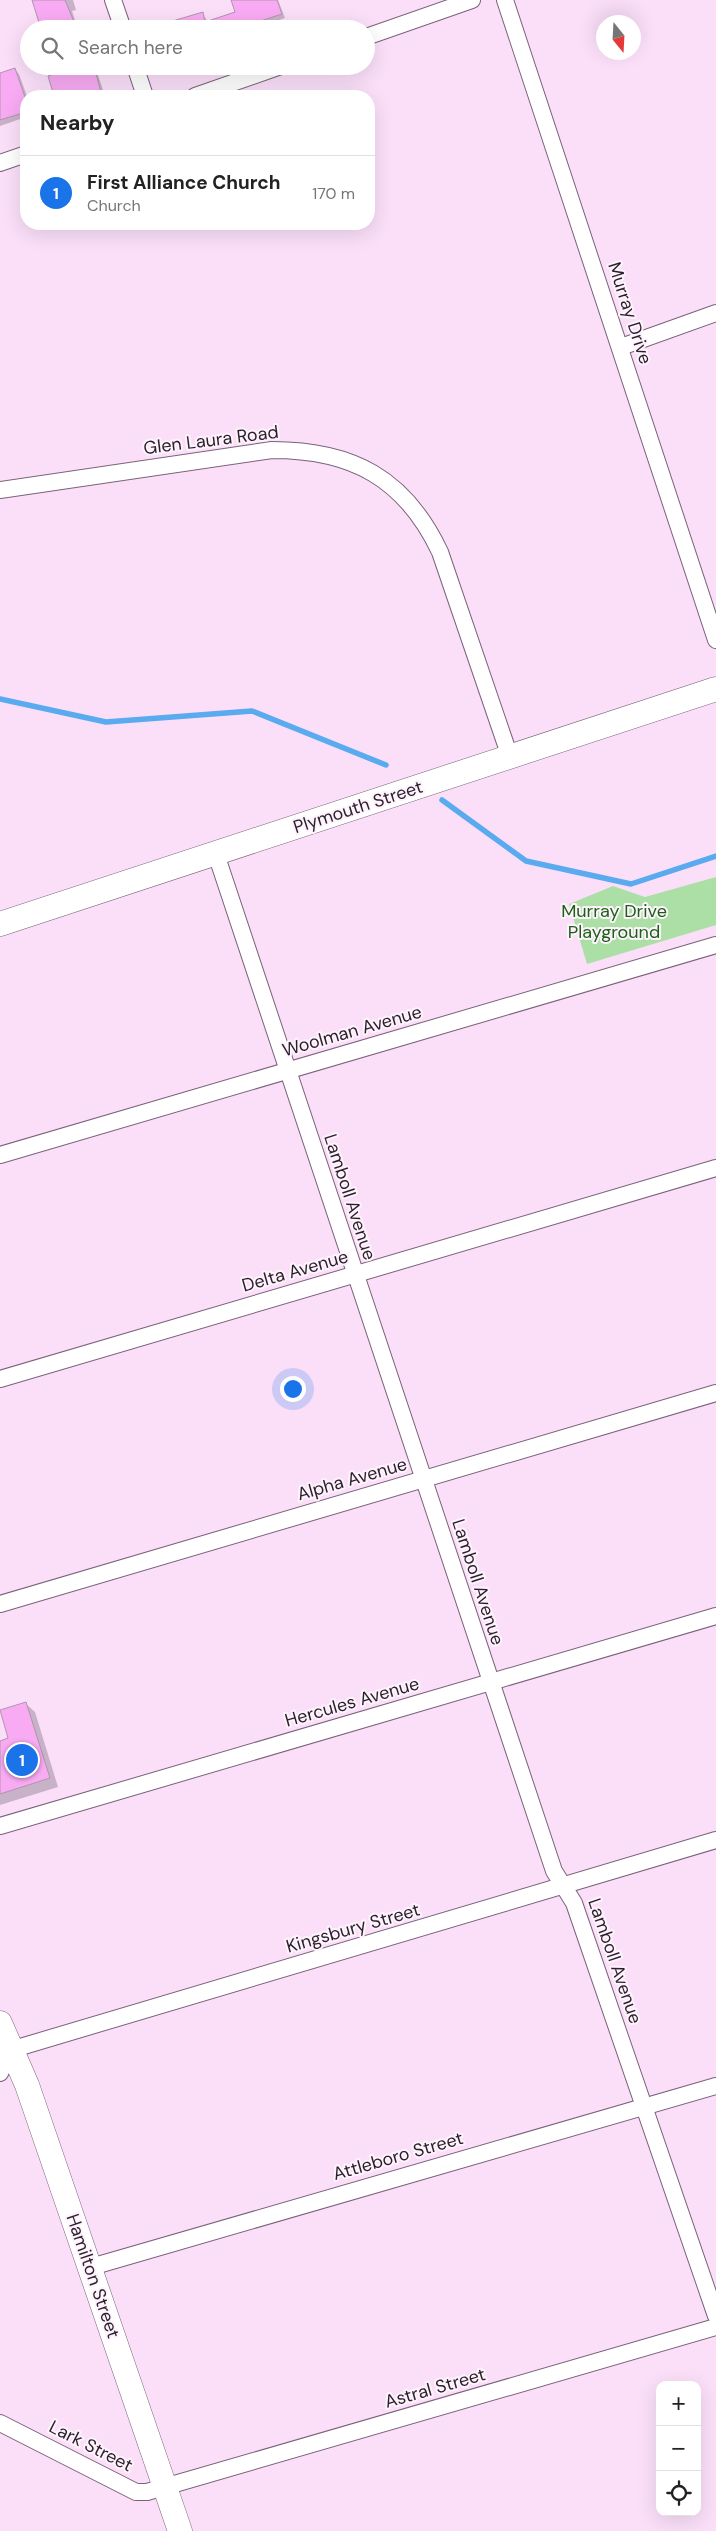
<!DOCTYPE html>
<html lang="en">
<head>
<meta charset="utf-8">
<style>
	:root { --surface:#fff; --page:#f6f6f6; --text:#222; --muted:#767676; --line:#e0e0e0; --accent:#1a73e8 }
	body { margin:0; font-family:"DM Sans",sans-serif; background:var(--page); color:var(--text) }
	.controls { position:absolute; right:15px; bottom:15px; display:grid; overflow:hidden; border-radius:10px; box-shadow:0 5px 20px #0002 }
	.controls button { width:45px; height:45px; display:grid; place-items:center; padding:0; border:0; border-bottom:1px solid var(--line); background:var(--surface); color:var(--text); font:25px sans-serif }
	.compass { position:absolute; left:596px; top:15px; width:45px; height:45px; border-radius:50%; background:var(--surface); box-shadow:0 5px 20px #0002; rotate:162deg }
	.you { position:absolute; left:292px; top:1388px; width:18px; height:18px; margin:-12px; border:4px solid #fff; border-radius:50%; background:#1a73e8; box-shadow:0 0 0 8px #1a73e833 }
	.badge { display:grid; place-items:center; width:32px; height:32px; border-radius:50%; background:var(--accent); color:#fff; font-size:16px; font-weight:700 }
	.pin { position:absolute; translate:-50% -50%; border:2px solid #fff; box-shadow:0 1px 5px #0006 }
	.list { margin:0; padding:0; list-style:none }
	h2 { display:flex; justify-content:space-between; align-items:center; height:65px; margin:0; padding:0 20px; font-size:21px }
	h2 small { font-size:16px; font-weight:400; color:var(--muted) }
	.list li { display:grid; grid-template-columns:32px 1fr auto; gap:15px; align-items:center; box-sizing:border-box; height:75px; padding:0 20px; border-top:1px solid var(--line) }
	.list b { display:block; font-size:19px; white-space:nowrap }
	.list p { margin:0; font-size:16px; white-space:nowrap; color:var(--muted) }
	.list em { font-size:16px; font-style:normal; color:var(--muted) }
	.icon { flex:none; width:28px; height:28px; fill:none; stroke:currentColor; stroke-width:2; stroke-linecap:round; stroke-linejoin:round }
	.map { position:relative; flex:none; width:716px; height:2531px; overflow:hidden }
	.search { position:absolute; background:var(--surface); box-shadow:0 5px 20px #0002; left:20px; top:20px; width:355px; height:55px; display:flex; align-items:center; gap:12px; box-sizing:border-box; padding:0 18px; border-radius:28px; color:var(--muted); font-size:19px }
	.panel { position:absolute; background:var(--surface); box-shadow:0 5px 20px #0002; left:20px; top:90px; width:355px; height:140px; border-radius:20px }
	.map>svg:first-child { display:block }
	.green { fill:#acdfa5 }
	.shadow { fill:#0003 }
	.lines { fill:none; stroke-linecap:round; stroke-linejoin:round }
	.stream { stroke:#59aaee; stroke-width:5.5 }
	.building { fill:#f8abf3; stroke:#af95ad }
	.street-casing { stroke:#7a6279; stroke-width:18 }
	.secondary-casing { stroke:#7a6279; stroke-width:25 }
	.street { stroke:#fff; stroke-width:16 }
	.secondary { stroke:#fff; stroke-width:24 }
	.labels { text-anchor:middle; stroke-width:4; stroke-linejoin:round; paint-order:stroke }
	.street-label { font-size:18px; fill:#291f29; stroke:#fef3fd }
	.park-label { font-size:18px; fill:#1c6016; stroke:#fef3fd }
</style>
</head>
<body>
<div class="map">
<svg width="716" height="2531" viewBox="0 0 716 2531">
	<rect width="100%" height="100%" fill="#fbdff9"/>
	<polygon class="green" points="716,877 716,925 587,964 569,904 613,886 645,897"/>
	<g class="shadow">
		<polygon points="33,0 73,0 76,10 72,11 78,29 43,29"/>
		<polygon points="232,0 278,0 285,18 253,29 179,29 202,13 208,22 237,13"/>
		<polygon points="46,66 95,66 105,96 56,96"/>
		<polygon points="156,66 171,66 160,70"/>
		<polygon points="14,69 19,74 27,96 26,117 0,126 0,74"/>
		<polygon points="26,1704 35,1712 58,1787 0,1805 0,1742 10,1739"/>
	</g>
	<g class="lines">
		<g class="stream">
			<polyline points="0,699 106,722 252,711 386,765"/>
			<polyline points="442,800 526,861 631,884 716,856"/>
		</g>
	</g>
	<g class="building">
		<polygon points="32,0 65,0 77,29 41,29"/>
		<polygon points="231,0 277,0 282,14 236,29 159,29 159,25 203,12 205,22 235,12"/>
		<polygon points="77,66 94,66 102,96 54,96 48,76"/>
		<polygon points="15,68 26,100 26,112 0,120 0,73"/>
		<polygon points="26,1702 50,1778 0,1794 0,1741 8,1738 0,1710"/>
	</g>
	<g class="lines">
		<defs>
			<g id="street">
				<polyline points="113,0 123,29"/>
				<polyline points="505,0 716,640"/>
				<polyline points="366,37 472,0"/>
				<polyline points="135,66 145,96"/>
				<polyline points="195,96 281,66"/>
				<polyline points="0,163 26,154"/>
				<polyline points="621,347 716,313"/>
				<path d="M0 490 272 450C352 450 405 478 440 552L510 757"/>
				<polyline points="216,854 554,1871 574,1903 716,2316"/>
				<polyline points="0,1155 716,945"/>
				<polyline points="0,1379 716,1168"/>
				<polyline points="0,1604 716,1393"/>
				<polyline points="0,1826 716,1616"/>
				<polyline points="0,2053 716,1840"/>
				<polyline points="0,2073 11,2050"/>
				<polyline points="91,2267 716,2086"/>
				<polyline points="0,2423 136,2492 147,2492 716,2327"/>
			</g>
			<g id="secondary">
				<polyline points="0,924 716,689"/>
				<polyline points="0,2023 27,2085 180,2531"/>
			</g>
		</defs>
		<use href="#street" class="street-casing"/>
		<use href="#secondary" class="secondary-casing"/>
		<use href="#street" class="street"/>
		<use href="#secondary" class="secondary"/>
	</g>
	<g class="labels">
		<g class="street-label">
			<text transform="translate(630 313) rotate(72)" y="6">Murray Drive</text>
			<text transform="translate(211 440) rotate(-7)" y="6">Glen Laura Road</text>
			<text transform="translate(358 807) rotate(-18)" y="6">Plymouth Street</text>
			<text transform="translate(352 1031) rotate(-16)" y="6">Woolman Avenue</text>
			<text transform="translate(350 1197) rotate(72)" y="6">Lamboll Avenue</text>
			<text transform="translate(295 1271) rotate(-16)" y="6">Delta Avenue</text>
			<text transform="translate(352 1479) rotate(-16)" y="6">Alpha Avenue</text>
			<text transform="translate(478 1582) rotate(72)" y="6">Lamboll Avenue</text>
			<text transform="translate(352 1702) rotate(-16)" y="6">Hercules Avenue</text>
			<text transform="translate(353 1928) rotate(-16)" y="6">Kingsbury Street</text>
			<text transform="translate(615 1961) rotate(71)" y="6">Lamboll Avenue</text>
			<text transform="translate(398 2156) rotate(-16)" y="6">Attleboro Street</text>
			<text transform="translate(93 2276) rotate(71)" y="6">Hamilton Street</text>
			<text transform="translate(435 2388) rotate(-16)" y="6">Astral Street</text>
			<text transform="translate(91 2446) rotate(27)" y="6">Lark Street</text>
		</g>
		<g class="park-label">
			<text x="614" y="917">Murray Drive<tspan x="614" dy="21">Playground</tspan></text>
		</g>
	</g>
</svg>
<div class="controls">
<button>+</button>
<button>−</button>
<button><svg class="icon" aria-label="locate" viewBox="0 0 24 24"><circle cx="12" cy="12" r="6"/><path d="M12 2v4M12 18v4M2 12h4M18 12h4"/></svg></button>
</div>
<svg class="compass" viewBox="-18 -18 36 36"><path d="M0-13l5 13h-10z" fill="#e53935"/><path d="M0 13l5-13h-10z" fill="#767676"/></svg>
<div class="you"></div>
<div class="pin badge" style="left:22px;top:1760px">1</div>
<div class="search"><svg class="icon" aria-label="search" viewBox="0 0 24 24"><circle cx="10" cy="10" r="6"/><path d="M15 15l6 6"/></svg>Search here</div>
<section class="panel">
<h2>Nearby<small></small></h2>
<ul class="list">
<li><span class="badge">1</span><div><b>First Alliance Church</b><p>Church</p></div><em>170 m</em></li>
</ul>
</section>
</div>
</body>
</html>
